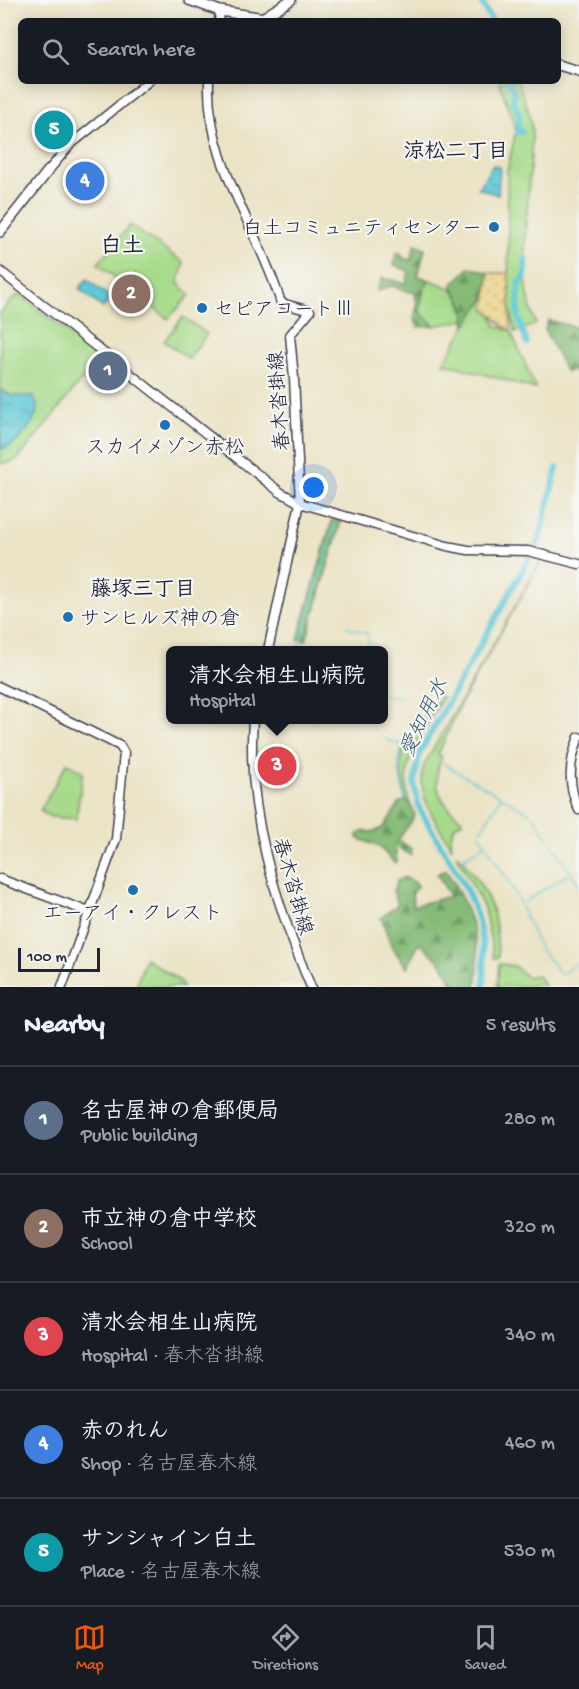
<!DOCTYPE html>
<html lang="en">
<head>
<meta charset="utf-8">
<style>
	:root { --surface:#171b24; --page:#242831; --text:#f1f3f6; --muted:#9ea1a6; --line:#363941; --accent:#ea580c }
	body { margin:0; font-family:"Gochi Hand","Klee One",sans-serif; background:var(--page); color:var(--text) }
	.scale { position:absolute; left:18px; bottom:15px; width:82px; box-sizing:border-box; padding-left:6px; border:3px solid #22223b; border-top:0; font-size:16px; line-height:21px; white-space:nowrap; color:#22223b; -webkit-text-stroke:4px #f6f6f2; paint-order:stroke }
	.you { position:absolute; left:314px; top:488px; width:21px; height:21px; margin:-15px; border:4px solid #fff; border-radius:50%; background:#1a73e8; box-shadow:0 0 0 9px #1a73e833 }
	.badge { display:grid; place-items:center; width:39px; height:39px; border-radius:50%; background:var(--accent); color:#fff; font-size:20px; font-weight:700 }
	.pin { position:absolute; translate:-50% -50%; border:3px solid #fff; box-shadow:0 2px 6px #0006 }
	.popup { position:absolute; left:166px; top:646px; width:222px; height:78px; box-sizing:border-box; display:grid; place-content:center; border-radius:9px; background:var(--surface); filter:drop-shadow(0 2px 4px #0005); font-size:20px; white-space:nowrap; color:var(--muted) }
	.popup b { font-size:22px; color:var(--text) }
	.popup::after { content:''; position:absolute; left:50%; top:100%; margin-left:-12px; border:12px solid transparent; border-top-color:var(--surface) }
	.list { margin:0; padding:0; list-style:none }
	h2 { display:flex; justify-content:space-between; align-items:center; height:78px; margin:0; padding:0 24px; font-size:26px }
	h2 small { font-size:20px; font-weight:400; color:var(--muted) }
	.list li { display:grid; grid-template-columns:39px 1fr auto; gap:18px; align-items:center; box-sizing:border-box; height:108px; padding:0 24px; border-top:2px solid var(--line) }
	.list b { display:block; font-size:22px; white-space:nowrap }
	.list p { margin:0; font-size:20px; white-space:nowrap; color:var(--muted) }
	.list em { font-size:20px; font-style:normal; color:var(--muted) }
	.icon { flex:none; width:33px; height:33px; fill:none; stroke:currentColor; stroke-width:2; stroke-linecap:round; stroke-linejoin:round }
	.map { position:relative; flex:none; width:579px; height:987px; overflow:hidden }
	.search { position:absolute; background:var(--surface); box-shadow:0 3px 15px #0003; left:18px; right:18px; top:18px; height:66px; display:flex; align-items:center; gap:15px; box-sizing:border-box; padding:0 21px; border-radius:9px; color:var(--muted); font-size:22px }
	.sheet { height:618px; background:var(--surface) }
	nav { display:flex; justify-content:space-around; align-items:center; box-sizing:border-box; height:84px; border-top:2px solid var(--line); background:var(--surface); font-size:16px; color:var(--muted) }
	nav a { display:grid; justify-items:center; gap:3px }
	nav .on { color:var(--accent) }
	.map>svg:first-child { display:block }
	.green { fill:#a7db8b; stroke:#647e63; stroke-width:1.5 }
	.forest { fill:url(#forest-firs); stroke:#546e59; stroke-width:1.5 }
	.sand { fill:url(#sand-dots); stroke:#887e6c; stroke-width:1.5 }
	.water { fill:url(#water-ripples); stroke:#40758a; stroke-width:1.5 }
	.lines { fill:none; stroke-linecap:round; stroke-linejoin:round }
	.stream { stroke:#5dc8d8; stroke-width:1.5 }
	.canal { stroke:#5dc8d8; stroke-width:6 }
	.secondary-casing { stroke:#403f50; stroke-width:11 }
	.primary-casing { stroke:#403f50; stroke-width:12 }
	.secondary { stroke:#fff; stroke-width:8 }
	.primary { stroke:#fff; stroke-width:9 }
	.poi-dot { fill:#1f6fb2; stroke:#f6f6f2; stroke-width:2 }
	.labels { text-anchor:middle; stroke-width:4.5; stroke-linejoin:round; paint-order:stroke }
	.poi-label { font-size:20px; fill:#22223b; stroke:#f6f6f2; text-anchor:start }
	.street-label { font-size:20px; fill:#22223b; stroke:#f6f6f2 }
	.neighbourhood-label { font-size:21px; font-weight:bold; fill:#22223b; stroke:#f6f6f2 }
	.water-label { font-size:21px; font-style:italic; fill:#375c72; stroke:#f6f6f2 }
	.quarter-label { font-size:22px; font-weight:bold; fill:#22223b; stroke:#f6f6f2 }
</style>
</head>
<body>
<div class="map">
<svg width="579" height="987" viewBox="0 0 579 987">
	<defs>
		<pattern id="forest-firs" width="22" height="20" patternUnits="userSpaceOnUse" patternTransform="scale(1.5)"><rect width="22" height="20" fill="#85bb77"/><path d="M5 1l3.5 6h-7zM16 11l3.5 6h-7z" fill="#6c9863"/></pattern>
		<pattern id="sand-dots" width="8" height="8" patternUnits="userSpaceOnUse" patternTransform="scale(1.5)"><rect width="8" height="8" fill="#eeda9e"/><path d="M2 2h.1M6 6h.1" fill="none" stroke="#ccbb89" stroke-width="1.8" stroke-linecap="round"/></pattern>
		<pattern id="water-ripples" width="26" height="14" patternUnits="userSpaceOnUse" patternTransform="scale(1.5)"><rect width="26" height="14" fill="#5dc8d8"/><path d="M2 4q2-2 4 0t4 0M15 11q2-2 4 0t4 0" fill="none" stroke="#4ca2b0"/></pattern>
	</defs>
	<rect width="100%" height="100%" fill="#f6f6f2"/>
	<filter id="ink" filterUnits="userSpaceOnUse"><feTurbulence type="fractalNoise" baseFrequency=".0167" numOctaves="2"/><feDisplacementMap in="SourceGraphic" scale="12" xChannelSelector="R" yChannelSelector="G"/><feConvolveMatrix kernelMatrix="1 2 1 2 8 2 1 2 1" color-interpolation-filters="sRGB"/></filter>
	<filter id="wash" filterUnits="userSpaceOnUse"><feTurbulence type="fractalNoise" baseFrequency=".008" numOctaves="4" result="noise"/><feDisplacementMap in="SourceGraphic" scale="24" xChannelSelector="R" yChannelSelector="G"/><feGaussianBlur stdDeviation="1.35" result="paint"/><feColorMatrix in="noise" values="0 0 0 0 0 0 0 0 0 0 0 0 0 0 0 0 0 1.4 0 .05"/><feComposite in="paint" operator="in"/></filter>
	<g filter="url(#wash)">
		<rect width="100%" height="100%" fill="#ebe3c5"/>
		<g class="green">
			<path d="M499 81H518C523 97 533 118 532 135 531 194 514 268 536 324L515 332 509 305 507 171 516 131Z"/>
			<polygon points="130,225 184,263 178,283 190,295 168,319 98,264"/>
			<path d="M429 280C454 287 462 294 466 320L434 326C431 321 422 318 420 313 418 307 425 285 429 280Z"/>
			<polygon points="21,295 99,358 20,457 13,462 0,463 0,313 16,296"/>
			<polygon points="485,298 496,326 511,331 536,389 444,363 474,311"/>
			<polygon points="183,317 207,334 189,359 164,341"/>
			<path d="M541 561 460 705 438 754 442 756C430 786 440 803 463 821 452 825 449 837 452 848 437 823 415 796 424 765Z"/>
			<path d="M440 697H443C425 730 398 761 409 801H406C392 746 408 739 440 697Z"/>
			<polygon points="67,763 83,772 76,819 51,817 40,811"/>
			<path d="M456 854C463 859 466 864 471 871 494 902 497 920 498 958H494L484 908Z"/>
			<polygon points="145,958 180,981 183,987 136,987"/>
			<polygon points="499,964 514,966 527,977 538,975 545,987 542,985 497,987"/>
		</g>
		<g class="forest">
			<polygon points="415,244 425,248 418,276 429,280 423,290 419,311 434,326 418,327 414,318 417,306 415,293 391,286 377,291 382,278 406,284 409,271 394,265 396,253 401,253 402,258 411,260"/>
			<path d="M470 267 489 273 485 298 465 327C469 312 460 297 451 286Z"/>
			<polygon points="548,320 579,328 579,375 572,370 566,372 564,369 545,330"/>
			<polygon points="332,520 341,521 306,641 298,639"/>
			<path d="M409 801 415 816 398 840 412 849 410 855 395 845 397 862 394 863 380 847 359 839 357 836 362 831C385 836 389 818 400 802Z"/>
			<path d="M446 870C469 907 483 943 476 987H452C451 970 432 953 419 943L407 968 392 947 381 918 398 904 393 891 397 881 404 877 416 883 417 887 412 892 413 906 450 896 437 874Z"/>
		</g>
		<path class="sand" d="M489 273H509L511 331C496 325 497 314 485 310Z"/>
		<g class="water">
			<polygon points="493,165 500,167 498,195 478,188"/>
			<polygon points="87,279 111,298 103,308 79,289"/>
			<path d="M0 390 12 396H33C36 402 39 408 36 415 31 427 14 448 1 449Z"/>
		</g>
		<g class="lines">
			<g class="stream">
				<polyline points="347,627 367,633 368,642 376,650"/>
				<polyline points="298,650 335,526"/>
				<polyline points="383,695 403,697"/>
				<polyline points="312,720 314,720"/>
				<polyline points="274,734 278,720"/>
				<polyline points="386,740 403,745 398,764 405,801"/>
				<polyline points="443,763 468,778"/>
				<polyline points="470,779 530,813"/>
				<polyline points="534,817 549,839"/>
				<polyline points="481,830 501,797"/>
				<polyline points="480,835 514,891 540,949 561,974"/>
				<polyline points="552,844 579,885"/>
				<polyline points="466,860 464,858 486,844"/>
				<polyline points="525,902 568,874"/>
				<polyline points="563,973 579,962"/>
			</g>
			<g class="canal">
				<polyline points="480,0 492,21"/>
				<polyline points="509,81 514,91 513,103 519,113 518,132 522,132"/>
				<polyline points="526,259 525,277 519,283 518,317 527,343"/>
				<path d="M484 987C489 906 456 874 419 808L414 783 420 752 539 541 557 468"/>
			</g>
		</g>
	</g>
	<g filter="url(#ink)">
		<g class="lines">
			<defs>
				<g id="secondary">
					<polyline points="219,21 220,11"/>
					<path d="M209 81C206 163 258 227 281 303L310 311 290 335 294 378 300 503 268 650"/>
					<polyline points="48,171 70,145 149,81"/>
					<polyline points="0,271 280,492 300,503 447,546 468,550 528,551 579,564"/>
					<polyline points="0,687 120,746 124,753 116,839 62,987"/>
					<path d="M253 720C246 811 276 904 311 987"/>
					<path d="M579 737C569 762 567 785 579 810"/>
					<polyline points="0,879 89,912"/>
				</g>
				<g id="primary">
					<polyline points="189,0 220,11 284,21"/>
					<polyline points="262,18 291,0"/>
					<polyline points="558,65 579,71"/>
					<polyline points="0,232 48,171"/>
				</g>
			</defs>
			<use href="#secondary" class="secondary-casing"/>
			<use href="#primary" class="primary-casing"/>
			<use href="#secondary" class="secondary"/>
			<use href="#primary" class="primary"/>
		</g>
	</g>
	<g class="poi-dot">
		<circle cx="494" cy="227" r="6"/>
		<circle cx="202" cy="308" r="6"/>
		<circle cx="165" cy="425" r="6"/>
		<circle cx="68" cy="617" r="6"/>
		<circle cx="133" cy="890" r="6"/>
	</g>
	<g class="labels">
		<g class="poi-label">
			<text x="482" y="234" text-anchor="end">白土コミュニティセンター</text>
			<text x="214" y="315">セピアコートⅢ</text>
			<text x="165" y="453" text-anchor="middle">スカイメゾン赤松</text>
			<text x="80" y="624">サンヒルズ神の倉</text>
			<text x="133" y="919" text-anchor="middle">エーアイ・クレスト</text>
		</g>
		<g class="street-label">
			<text transform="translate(278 401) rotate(-94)" y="7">春木沓掛線</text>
			<text transform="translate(294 886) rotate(74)" y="7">春木沓掛線</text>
		</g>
		<g class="neighbourhood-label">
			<text x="456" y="157">涼松二丁目</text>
			<text x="143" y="595">藤塚三丁目</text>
		</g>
		<g class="water-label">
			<text transform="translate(423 717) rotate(-64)" y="7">愛知用水</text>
		</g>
		<g class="quarter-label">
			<text x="122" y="252">白土</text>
		</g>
	</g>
</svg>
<div class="scale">100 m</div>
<div class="you"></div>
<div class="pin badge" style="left:108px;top:371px;background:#5c6f8a">1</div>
<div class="pin badge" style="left:131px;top:294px;background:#8d6e63">2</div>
<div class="pin badge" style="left:277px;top:766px;background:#e0444e">3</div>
<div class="popup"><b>清水会相生山病院</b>Hospital</div>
<div class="pin badge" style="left:85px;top:181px;background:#3f7fe0">4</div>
<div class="pin badge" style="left:54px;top:130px;background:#0f9aa8">5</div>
<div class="search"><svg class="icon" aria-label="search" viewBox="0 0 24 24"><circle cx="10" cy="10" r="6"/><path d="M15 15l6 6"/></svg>Search here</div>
</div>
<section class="sheet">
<h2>Nearby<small>5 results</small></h2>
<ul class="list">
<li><span class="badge" style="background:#5c6f8a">1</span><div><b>名古屋神の倉郵便局</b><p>Public building</p></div><em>280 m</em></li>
<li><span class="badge" style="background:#8d6e63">2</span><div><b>市立神の倉中学校</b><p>School</p></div><em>320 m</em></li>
<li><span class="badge" style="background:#e0444e">3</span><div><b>清水会相生山病院</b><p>Hospital · 春木沓掛線</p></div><em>340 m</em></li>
<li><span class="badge" style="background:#3f7fe0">4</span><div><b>赤のれん</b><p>Shop · 名古屋春木線</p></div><em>460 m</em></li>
<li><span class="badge" style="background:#0f9aa8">5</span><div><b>サンシャイン白土</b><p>Place · 名古屋春木線</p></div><em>530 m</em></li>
</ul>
</section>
<nav>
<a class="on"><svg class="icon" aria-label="map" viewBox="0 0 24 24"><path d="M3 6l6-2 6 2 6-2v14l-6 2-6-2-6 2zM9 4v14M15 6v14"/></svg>Map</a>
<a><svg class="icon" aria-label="directions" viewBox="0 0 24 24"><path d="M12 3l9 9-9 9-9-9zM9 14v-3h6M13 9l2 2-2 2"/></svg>Directions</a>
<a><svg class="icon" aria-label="saved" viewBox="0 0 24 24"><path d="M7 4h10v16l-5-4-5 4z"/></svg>Saved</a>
</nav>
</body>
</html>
